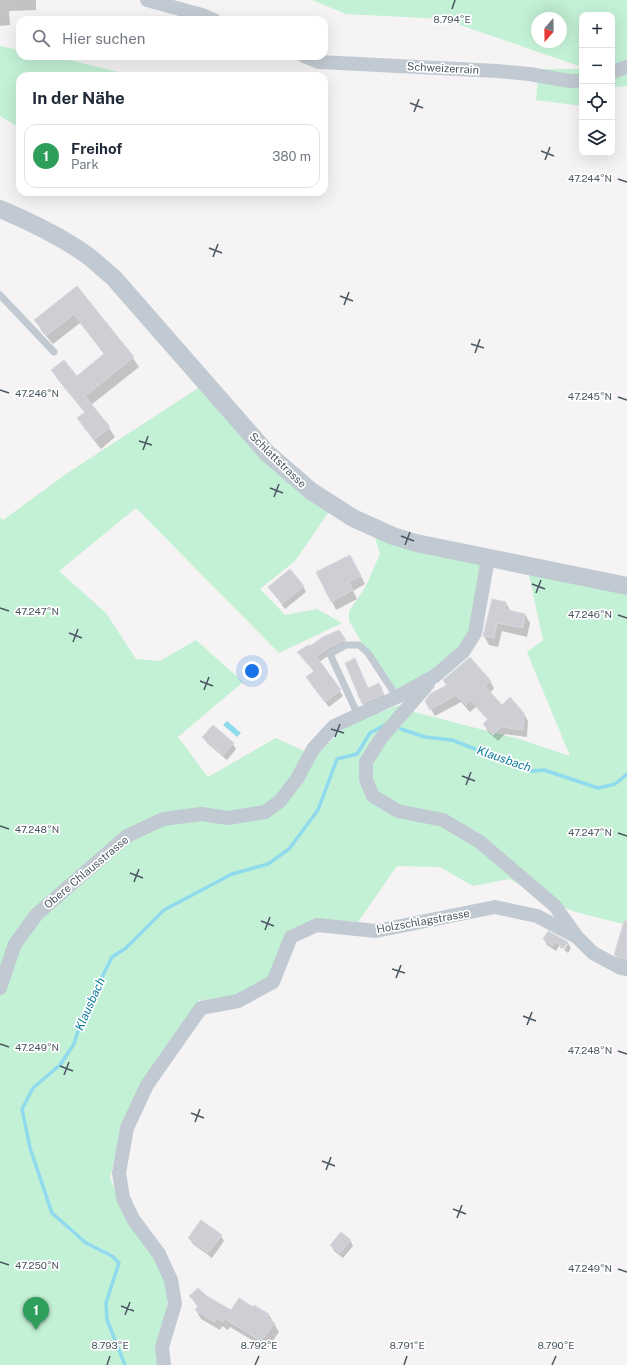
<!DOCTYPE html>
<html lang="de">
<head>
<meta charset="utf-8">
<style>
	:root { --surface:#fff; --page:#f2f2f3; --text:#1f2937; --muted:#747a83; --line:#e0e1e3; --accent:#b45309 }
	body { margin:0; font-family:"Public Sans",sans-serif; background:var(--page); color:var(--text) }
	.controls { position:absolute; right:12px; top:12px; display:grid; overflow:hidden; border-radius:8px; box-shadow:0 4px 16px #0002 }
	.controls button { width:36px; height:36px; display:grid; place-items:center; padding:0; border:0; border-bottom:1px solid var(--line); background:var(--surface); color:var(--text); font:20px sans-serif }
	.compass { position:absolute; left:531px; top:12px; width:36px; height:36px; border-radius:50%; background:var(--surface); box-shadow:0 4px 16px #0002; rotate:200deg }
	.you { position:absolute; left:252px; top:671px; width:14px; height:14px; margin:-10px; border:3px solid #fff; border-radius:50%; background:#1a73e8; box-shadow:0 0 0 6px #1a73e833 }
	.badge { display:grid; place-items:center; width:26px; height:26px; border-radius:50%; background:var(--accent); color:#fff; font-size:13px; font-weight:700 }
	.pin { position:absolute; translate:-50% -33px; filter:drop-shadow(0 1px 2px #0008) }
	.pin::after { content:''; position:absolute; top:21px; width:14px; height:12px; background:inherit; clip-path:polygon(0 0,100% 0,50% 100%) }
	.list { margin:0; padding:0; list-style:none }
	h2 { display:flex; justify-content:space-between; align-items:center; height:52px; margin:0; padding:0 16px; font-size:17px }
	h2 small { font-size:13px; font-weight:400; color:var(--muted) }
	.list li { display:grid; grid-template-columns:26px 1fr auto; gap:12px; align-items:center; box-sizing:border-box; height:64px; margin:0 8px 8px; padding:0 8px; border:1px solid var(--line); border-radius:12px }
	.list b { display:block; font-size:15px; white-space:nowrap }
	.list p { margin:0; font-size:13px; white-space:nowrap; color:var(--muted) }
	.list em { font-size:13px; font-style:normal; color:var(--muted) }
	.icon { flex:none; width:22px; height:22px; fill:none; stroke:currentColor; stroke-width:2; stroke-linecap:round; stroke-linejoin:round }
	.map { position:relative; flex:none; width:627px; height:1365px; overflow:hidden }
	.search { position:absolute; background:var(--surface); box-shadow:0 4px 16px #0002; left:16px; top:16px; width:312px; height:44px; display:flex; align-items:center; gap:10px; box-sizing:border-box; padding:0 14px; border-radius:12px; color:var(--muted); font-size:15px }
	.panel { position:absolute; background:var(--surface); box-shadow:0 4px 16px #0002; left:16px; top:72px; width:312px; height:124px; border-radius:12px }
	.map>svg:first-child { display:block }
	.green { fill:#c3f1d5; fill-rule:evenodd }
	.water { fill:#90daee }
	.shadow { fill:#0003 }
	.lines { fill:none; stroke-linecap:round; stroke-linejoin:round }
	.stream { stroke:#90daee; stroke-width:3.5 }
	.building { fill:#cdcfd5; stroke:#d7d9de }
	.service { stroke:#c1cad2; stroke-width:7 }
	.minor { stroke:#c1cad2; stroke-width:14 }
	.tertiary { stroke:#c1cad2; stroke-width:18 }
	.ticks { fill:none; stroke:#4a5661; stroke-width:1.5 }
	.labels { text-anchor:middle; stroke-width:3.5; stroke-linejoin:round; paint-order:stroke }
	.street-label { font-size:11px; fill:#4a5661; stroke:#fff }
	.water-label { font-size:12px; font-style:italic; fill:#0c7c9b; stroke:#fff }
	.ticks-label { font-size:10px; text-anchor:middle; fill:#4a5661; stroke:#fff; stroke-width:3.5; stroke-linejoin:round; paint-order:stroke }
</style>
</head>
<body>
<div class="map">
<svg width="627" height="1365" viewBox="0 0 627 1365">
	<rect width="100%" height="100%" fill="#f5f3f3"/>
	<g class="green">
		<path d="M312 0H627V86L612 87V15H582V67L443 19 346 14ZM537 18H561V42H537Z"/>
		<polygon points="0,46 20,50 20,56 53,56 135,76 20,76 20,128 0,116"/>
		<polygon points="539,69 582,69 582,106 536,100"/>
		<polygon points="206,383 333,506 295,561 260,589 285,615 317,609 342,623 279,653 136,508 59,571 106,613 136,659 160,661 196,640 243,682 178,737 208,777 276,738 315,756 347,725 399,705 414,712 519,739 570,756 527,652 543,640 527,566 627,586 627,925 572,911 509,879 473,886 440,867 397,866 358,922 319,920 289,934 268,981 238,998 199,1000 145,1081 123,1123 110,1178 128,1223 156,1257 168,1291 162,1365 0,1365 0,517 3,520 69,472"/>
		<polygon points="372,527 488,558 463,652 397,697 368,653 349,621 349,611 365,588 380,554"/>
	</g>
	<polygon class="water" points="227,721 241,733 237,737 223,725"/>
	<g class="shadow">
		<polygon points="0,0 36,0 36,10 9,11 10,25 0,26"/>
		<polygon points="77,287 133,358 139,367 91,405 109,428 115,437 101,449 84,428 78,418 85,413 58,380 52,370 77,377 105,355 80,323 53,344 41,330 36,320"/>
		<polygon points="355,564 365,584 353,591 357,599 336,610 332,601"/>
		<polygon points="303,586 306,592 285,609 269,587"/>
		<polygon points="506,603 511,612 525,614 530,623 527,637 502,631 498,647 489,645 484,636"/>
		<polygon points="338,631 348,646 334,652 319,662 343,696 329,707 310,683 314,672 299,652 310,648"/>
		<polygon points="444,681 490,681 494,688 490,693 502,706 524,714 528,721 527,737 505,734 498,741 488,732 484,724 488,720 476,707 470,712 461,702 435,716 426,701 447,686"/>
		<polygon points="379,684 386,699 366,709 363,703 368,689"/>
		<polygon points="203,737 233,744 236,749 227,760 207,743"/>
		<polygon points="548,933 568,943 571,948 568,953 564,950 568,944 565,944 562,949 559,946 556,951 547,945 544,939"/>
		<polygon points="627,936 627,967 620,963 615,955"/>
		<polygon points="221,1236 224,1241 212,1258 193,1244 189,1238"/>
		<polygon points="350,1240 353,1246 343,1258 334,1251 331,1245"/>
		<polygon points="190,1296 206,1296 231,1312 253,1309 255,1306 269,1315 279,1332 267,1349 230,1327 228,1330 222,1326 220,1330 201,1319 196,1310 198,1307"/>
	</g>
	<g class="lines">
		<g class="stream">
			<polyline points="401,729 425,737 452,740 531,771 544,770 598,788 615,784 627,774"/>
			<polyline points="125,1365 107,1320 106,1303 119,1263 112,1256 86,1243 52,1213 30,1148 22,1109 33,1088 60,1065 74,1044 82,1017 112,957 126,948 164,910 232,874 268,864 289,849 318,810 337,759 357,754 370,733 385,725"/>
		</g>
	</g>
	<g class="building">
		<polygon points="77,286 134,357 85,396 110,427 94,440 77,418 85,412 51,370 64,360 77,376 105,353 74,314 47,335 34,320"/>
		<polygon points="350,555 361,576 349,582 353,590 331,602 316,572"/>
		<polygon points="290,569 304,586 282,604 268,587"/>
		<polygon points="492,599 506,602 505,609 525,614 523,628 497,623 494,638 483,636"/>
		<polygon points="339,630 346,640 330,647 316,656 341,690 325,702 306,677 314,671 297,652 308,645 310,646 323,637"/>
		<polygon points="470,657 491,681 485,686 502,705 510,697 524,713 523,730 501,727 493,735 483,724 488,719 471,700 466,705 456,695 430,710 425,701 430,694 447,685 443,680"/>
		<polygon points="355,658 368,688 379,683 384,694 362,704 345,663"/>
		<polygon points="213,725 234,743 223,755 202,737"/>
		<polygon points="624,921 627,921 627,960 614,955"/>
		<polygon points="548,931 568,942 564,948 555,942 552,946 543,939"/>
		<polygon points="201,1220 222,1235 208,1253 188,1238"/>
		<polygon points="341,1232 351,1240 340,1253 330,1245"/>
		<polygon points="198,1288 207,1296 231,1310 239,1298 253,1307 254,1305 269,1314 267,1318 275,1323 261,1341 225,1319 223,1322 217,1318 215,1322 195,1310 199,1305 189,1296"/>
	</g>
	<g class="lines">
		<g class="service">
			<polyline points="0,295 54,352"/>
			<polyline points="358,715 330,654 346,645 359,645 368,653 397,697"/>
		</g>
		<g class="minor">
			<polyline points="147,0 202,15 214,20"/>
			<polyline points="304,56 319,62 497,71 529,74 570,81 582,81"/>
			<polyline points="612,72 627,67"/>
			<polyline points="428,684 382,737 366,762 366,780 373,796 398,811 443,820 480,842 555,906 577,937 593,953 621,968 627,969"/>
			<polyline points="0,988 15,944 37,914 127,836 163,819 201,814 228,818 265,812 280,801 297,779 313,749 334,726 397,697 435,676 463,652 475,633 488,558"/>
			<polyline points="164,1365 162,1347 175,1304 171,1280 159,1254 133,1219 123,1198 119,1173 127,1128 147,1085 201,1008 238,1001 273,982 291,937 317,925 376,931 495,907 537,916 577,937"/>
		</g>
		<path class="tertiary" d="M0 209C31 222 60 236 87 255 96 262 104 270 113 277L267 453 311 491 353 518 393 536 416 543 627 586"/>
	</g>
	<path class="ticks" d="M452 9 455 0M410 103 423 108M414 112 419 99M541 151 554 156M545 160 550 147M618 179 627 182M209 248 222 253M213 257 218 244M340 296 353 301M344 305 349 292M471 344 484 348M475 353 480 339M0 390 9 393M618 397 627 400M139 441 152 445M143 450 148 436M270 488 283 493M274 497 279 484M401 536 414 541M405 545 410 532M532 584 545 589M536 593 541 580M0 608 9 611M618 615 627 618M69 633 82 638M73 642 78 629M200 681 213 686M204 690 209 677M331 729 344 733M335 737 340 724M462 776 475 781M466 785 471 772M0 826 9 829M618 833 627 836M130 873 143 878M134 882 139 869M261 921 274 926M265 930 270 917M392 969 405 973M396 978 401 965M523 1016 536 1021M527 1025 532 1012M0 1044 9 1047M618 1051 627 1054M60 1066 73 1071M64 1075 69 1062M191 1113 204 1118M195 1122 200 1109M322 1161 335 1166M326 1170 331 1157M453 1209 466 1214M457 1218 462 1205M0 1262 9 1265M618 1269 627 1272M121 1306 134 1311M125 1315 130 1302M107 1365 110 1356M255 1365 259 1356M404 1365 407 1356M552 1365 556 1356"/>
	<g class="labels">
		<g class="street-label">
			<text transform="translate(443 68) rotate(3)" y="4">Schweizerrain</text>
			<text transform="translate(278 460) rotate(44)" y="4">Schlattstrasse</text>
			<text transform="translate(86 872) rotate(-40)" y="4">Obere Chlausstrasse</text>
			<text transform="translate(423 921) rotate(-10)" y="4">Holzschlagstrasse</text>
		</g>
		<g class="water-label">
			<text transform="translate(504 759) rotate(19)" y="4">Klausbach</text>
			<text transform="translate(90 1004) rotate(-66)" y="4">Klausbach</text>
		</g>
	</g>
	<g class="ticks-label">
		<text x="452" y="23">8.794°E</text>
		<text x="590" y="182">47.244°N</text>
		<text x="37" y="397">47.246°N</text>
		<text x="590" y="400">47.245°N</text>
		<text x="37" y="615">47.247°N</text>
		<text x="590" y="618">47.246°N</text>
		<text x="37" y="833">47.248°N</text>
		<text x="590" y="836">47.247°N</text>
		<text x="37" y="1051">47.249°N</text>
		<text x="590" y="1054">47.248°N</text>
		<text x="37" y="1269">47.250°N</text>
		<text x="590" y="1272">47.249°N</text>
		<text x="110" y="1349">8.793°E</text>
		<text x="259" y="1349">8.792°E</text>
		<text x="407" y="1349">8.791°E</text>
		<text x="556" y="1349">8.790°E</text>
	</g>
</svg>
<div class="controls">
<button>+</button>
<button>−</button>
<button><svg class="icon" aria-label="locate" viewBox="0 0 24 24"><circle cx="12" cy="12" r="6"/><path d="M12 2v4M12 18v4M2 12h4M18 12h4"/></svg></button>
<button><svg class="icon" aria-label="layers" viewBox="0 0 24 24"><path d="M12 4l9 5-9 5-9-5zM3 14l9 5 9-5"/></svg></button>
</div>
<svg class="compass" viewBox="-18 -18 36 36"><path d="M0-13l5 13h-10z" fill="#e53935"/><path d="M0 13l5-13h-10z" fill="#747a83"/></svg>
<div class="you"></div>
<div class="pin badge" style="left:36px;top:1330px;background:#2e9e5b">1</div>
<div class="search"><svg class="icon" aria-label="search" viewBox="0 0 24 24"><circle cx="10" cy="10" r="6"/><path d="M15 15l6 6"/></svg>Hier suchen</div>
<section class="panel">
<h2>In der Nähe<small></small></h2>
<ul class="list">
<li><span class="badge" style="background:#2e9e5b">1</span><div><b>Freihof</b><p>Park</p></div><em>380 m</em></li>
</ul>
</section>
</div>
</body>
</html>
